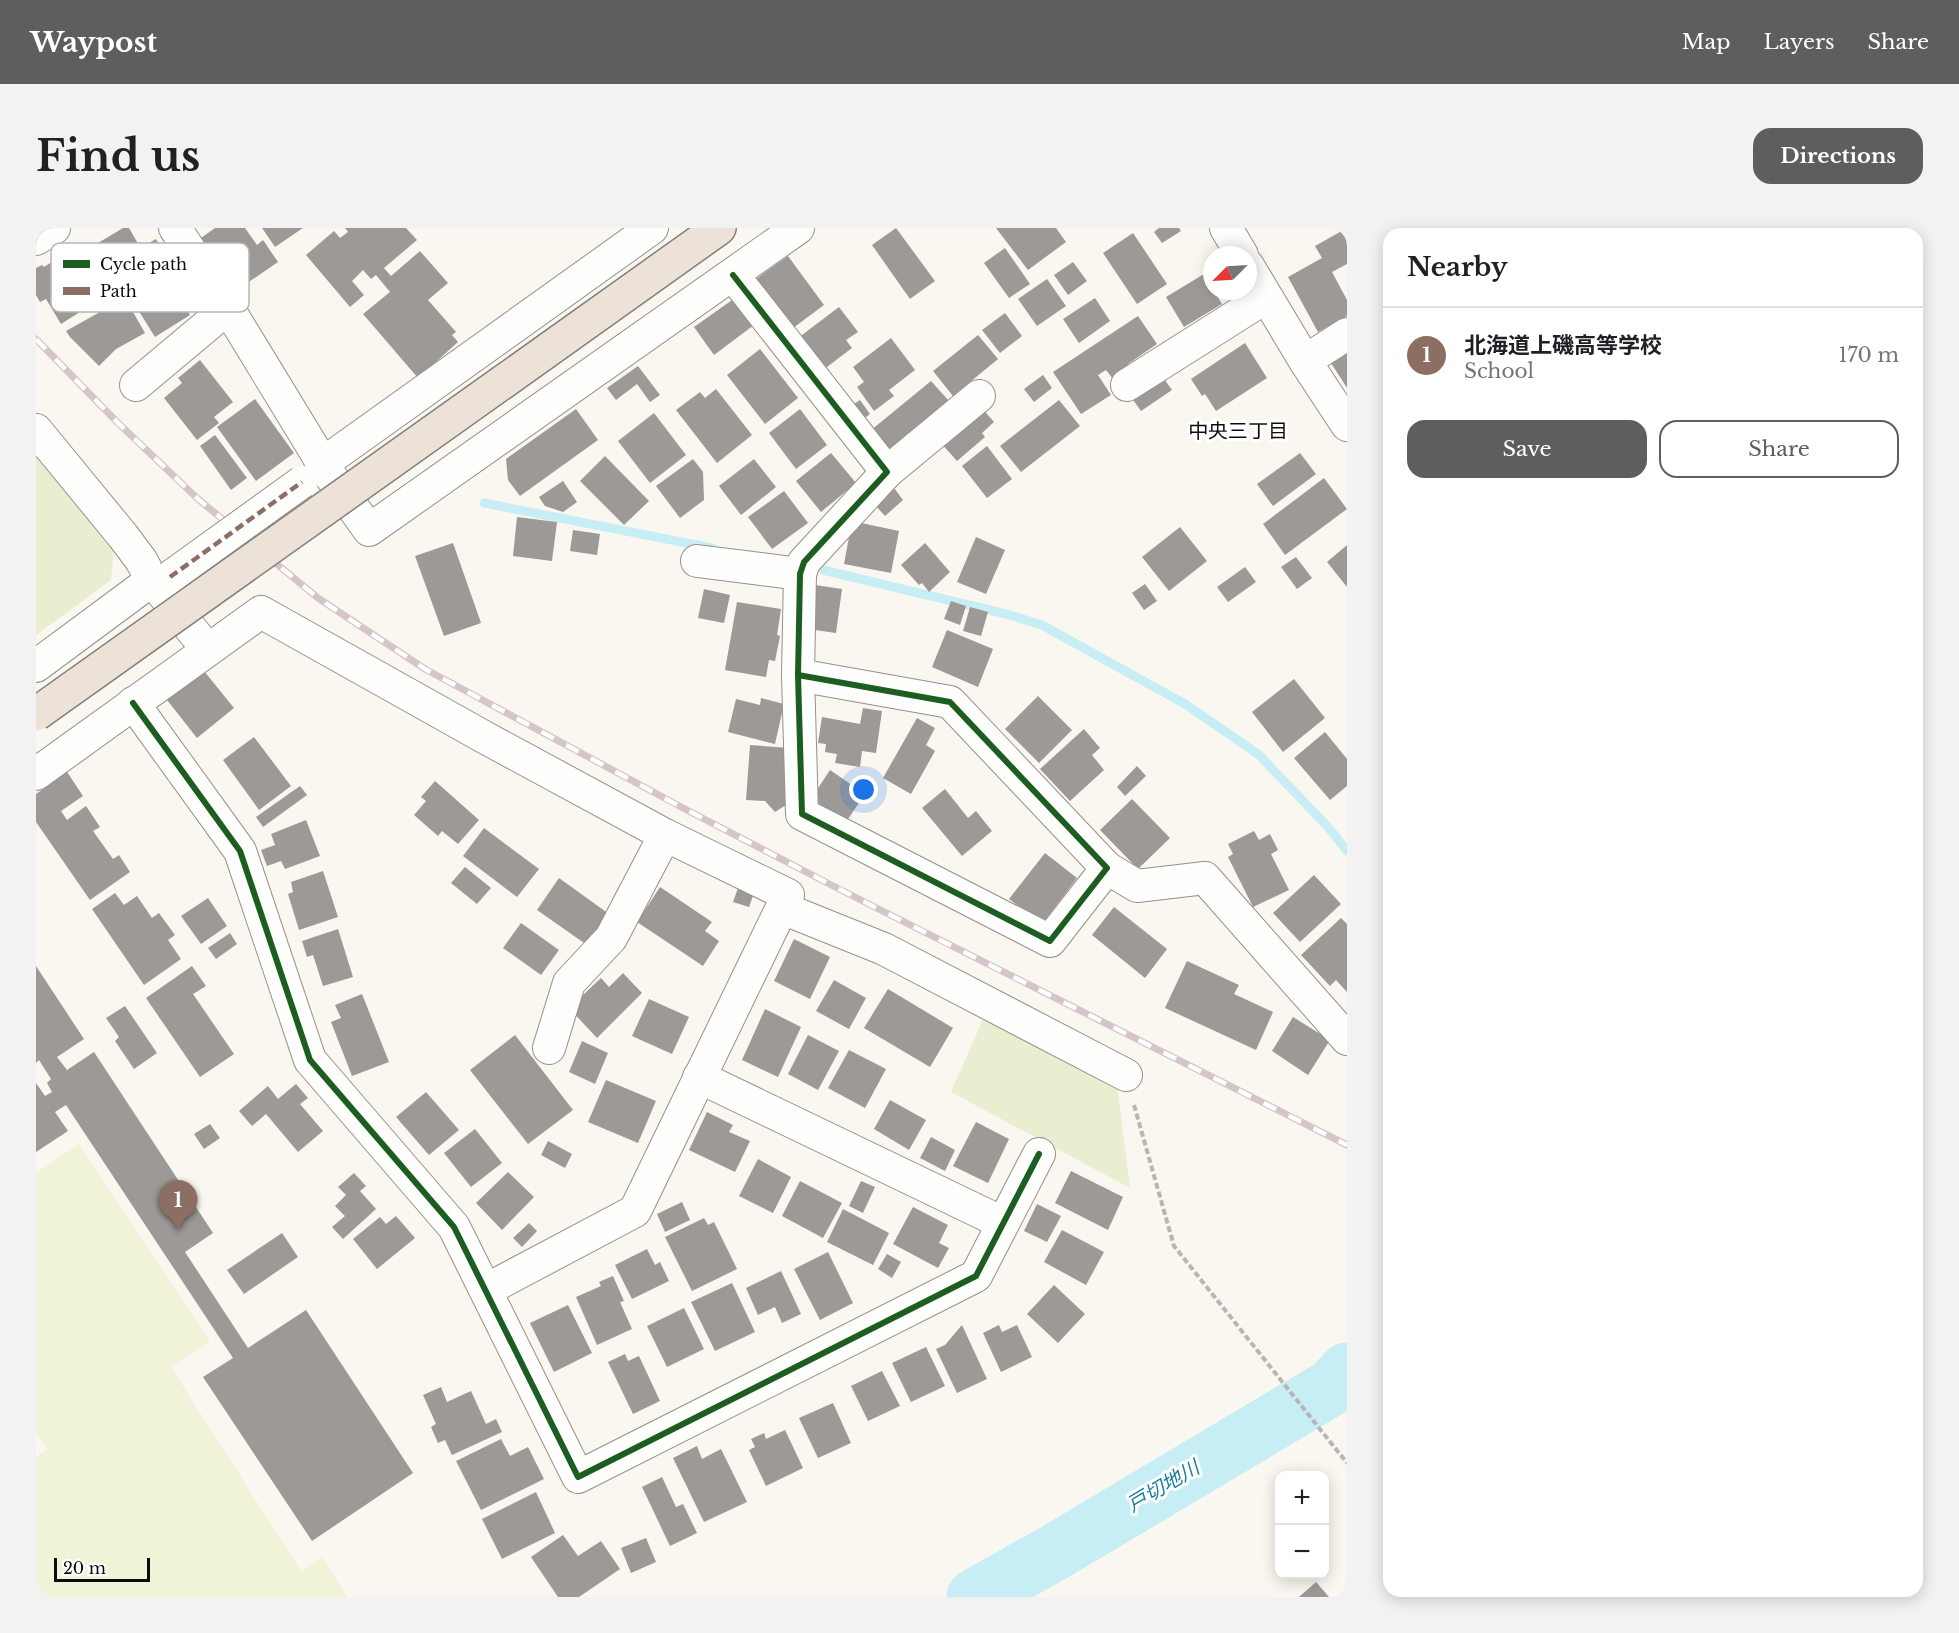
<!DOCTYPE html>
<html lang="en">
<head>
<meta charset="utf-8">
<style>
	:root { --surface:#fff; --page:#f2f2f2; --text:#202124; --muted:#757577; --line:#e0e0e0; --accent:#5f5e5c }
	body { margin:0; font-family:"Libre Baskerville","Noto Sans JP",serif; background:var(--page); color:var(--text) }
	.controls { position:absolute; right:18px; bottom:18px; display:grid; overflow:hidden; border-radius:12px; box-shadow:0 3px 15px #0003 }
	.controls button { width:54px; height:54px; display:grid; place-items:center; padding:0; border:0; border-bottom:2px solid var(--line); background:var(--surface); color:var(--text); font:30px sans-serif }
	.compass { position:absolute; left:1167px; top:18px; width:54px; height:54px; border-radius:50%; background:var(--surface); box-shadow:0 3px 15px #0003; rotate:246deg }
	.scale { position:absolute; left:18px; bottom:15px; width:96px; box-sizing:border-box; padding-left:6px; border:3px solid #0c0c0c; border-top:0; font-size:16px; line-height:21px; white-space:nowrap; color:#0c0c0c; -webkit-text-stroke:4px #fff; paint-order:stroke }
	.you { position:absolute; left:828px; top:562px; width:21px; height:21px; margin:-15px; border:4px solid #fff; border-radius:50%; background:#1a73e8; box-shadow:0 0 0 9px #1a73e833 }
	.badge { display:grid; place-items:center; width:39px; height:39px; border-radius:50%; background:var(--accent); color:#fff; font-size:20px; font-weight:700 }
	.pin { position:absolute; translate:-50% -50px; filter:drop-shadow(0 2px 3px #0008) }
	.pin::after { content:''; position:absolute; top:32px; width:21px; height:18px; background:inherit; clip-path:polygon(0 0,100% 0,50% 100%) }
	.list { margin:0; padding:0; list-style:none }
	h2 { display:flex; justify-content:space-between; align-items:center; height:78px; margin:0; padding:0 24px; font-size:26px }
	h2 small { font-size:20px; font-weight:400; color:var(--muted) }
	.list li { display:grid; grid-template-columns:39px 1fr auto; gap:18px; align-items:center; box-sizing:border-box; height:96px; padding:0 24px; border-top:2px solid var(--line) }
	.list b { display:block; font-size:22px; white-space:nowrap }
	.list p { margin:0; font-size:20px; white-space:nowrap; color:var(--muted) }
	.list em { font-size:20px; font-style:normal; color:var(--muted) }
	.actions { display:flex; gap:12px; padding:18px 24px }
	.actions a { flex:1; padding:14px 0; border:2px solid var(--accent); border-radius:18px; text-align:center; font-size:21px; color:var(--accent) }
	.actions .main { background:var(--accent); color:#fff }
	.map { position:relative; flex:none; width:1311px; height:1369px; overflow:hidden; border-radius:18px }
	header { display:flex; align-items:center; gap:36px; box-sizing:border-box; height:84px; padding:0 30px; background:var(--accent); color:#fff }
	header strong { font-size:28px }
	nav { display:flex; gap:33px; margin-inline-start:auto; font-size:21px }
	.intro { display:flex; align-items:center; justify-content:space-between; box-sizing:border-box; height:144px; padding:0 36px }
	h1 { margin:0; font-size:42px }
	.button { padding:15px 27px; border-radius:18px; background:var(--accent); color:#fff; font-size:21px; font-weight:700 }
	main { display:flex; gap:36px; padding:0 36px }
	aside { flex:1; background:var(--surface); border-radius:18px; box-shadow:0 3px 15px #0003 }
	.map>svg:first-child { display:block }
	.green { fill:#e9eed0 }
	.pitch { fill:#f1f3d9 }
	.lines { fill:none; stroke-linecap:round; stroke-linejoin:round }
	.stream { stroke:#c6eef4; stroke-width:9 }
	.river { stroke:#c6eef4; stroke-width:57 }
	.building { fill:#9d9996 }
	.minor-casing { stroke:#93918f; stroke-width:34 }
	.major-casing { stroke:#807f7c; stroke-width:36 }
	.path { stroke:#b7b6b5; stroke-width:4; stroke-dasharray:6 3; stroke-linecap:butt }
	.minor { stroke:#fefefd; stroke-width:32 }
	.major { stroke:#ece2d7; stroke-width:33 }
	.rail-casing { stroke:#d6c5c8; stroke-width:7 }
	.rail { stroke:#fff; stroke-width:4.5; stroke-dasharray:14; stroke-linecap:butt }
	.minor-bridge-casing { stroke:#93918f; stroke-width:34; stroke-linecap:butt }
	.major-bridge-casing { stroke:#807f7c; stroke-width:36; stroke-linecap:butt }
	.minor-bridge { stroke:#fefefd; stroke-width:32 }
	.major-bridge { stroke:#ece2d7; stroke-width:33 }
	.quiet { stroke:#8d6e63; stroke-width:4.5; stroke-dasharray:9 4.5; stroke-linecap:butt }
	.cycleway-casing { stroke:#fff; stroke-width:10 }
	.cycleway { stroke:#1b5e20; stroke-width:6 }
	.labels { text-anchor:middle; stroke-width:6; stroke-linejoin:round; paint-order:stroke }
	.neighbourhood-label { font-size:20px; fill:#0c0c0c; stroke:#fff }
	.water-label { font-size:20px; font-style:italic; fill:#167f9d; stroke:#fff }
	.key { fill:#fff; stroke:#b6b6b6; stroke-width:1.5 }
	.key-label { font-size:16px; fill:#0c0c0c }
</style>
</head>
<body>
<header>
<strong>Waypost</strong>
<nav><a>Map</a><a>Layers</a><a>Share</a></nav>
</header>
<div class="intro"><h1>Find us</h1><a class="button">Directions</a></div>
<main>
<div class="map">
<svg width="1311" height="1369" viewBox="0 0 1311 1369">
	<rect width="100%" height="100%" fill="#faf6f0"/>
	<g class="green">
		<polygon points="0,227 78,321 75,352 0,407"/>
		<polygon points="952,780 1079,841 1094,960 915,864"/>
	</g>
	<polygon class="pitch" points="43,916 174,1113 135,1139 265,1343 287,1329 311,1369 0,1369 0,1229 11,1221 0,1205 0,945"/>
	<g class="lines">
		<g class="stream">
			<polyline points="448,275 676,320"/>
			<polyline points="787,342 970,386 1006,397 1149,476 1222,526 1292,599 1311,623"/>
			<polyline points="1296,1159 1311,1179"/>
		</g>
		<polyline class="river" points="939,1369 1019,1324 1296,1159 1311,1143"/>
	</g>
	<g class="building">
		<polygon points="87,0 93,0 116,40 81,61 66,36 62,38 52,21"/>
		<polygon points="179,0 209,0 221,17 227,12 242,34 201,62 165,10"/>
		<polygon points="226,0 267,0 239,19"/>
		<polygon points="309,0 370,0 381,12 348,40 355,48 384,23 412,55 392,72 420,104 416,107 422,114 382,150 327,86 354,64 340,47 335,51 327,42 316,53 328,67 314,79 270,27 298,3 304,10 312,4"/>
		<polygon points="860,0 899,53 874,71 836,17"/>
		<polygon points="960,0 1020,0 1030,14 992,42"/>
		<polygon points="1123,0 1143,0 1145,3 1126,15 1118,4"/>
		<polygon points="1311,0 1311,36 1296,44 1311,72 1311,88 1282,104 1252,49 1286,30 1279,18"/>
		<polygon points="1097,5 1131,56 1101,76 1067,25"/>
		<polygon points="120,11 131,30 122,35 111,16"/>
		<polygon points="969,20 994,56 973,70 948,35"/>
		<polygon points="28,26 58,75 25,96 10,71 4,74 0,67 0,40 6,37 8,39"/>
		<polygon points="752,28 788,77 753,103 717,53"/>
		<polygon points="1037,34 1051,53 1032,67 1018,47"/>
		<polygon points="127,42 154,87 119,109 91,64"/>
		<polygon points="1168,46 1176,59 1176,63 1178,63 1186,76 1148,99 1130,69"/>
		<polygon points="1011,51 1030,78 1001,98 982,71"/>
		<polygon points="89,70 109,105 80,121 63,138 34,109 30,103"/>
		<polygon points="699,70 718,97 678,127 658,99"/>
		<polygon points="1059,70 1074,93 1043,115 1027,91"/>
		<polygon points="803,79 822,104 810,112 816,120 787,142 762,110"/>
		<polygon points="969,85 986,108 964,125 946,102"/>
		<polygon points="1102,88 1121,116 1092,136 1094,140 1077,151 1070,142 1062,147 1075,167 1045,186 1017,144"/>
		<polygon points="942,107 962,131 917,168 897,143"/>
		<polygon points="855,110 879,142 853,162 858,168 838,183 821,159 828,154 817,139"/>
		<polygon points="1209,115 1231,150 1180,183 1169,166 1166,168 1155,151"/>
		<polygon points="724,121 762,170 729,196 691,147"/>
		<polygon points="1311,125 1311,160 1295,135"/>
		<polygon points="164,132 197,174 178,189 183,195 161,212 128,170 146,155 142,150"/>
		<polygon points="602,138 624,167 614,174 601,156 580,172 571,160"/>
		<polygon points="1007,147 1016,160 998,174 988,161"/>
		<polygon points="1126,148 1136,162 1105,183 1095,169"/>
		<polygon points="895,153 913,173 851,225 834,203"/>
		<polygon points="680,161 716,207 681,235 640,182 664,164 669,170"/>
		<polygon points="219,171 258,225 220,253 181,199"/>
		<polygon points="824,172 834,186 826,192 815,178"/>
		<polygon points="1023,172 1044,198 985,244 964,218"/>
		<polygon points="945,179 958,194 946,205 949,209 921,233 904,214"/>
		<polygon points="540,181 562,212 484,268 472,252 470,231"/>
		<polygon points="764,181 791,217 760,241 733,205"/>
		<polygon points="618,185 650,227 614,255 582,213"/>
		<polygon points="179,207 211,250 195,262 164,218"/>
		<polygon points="951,218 976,251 951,270 926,238"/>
		<polygon points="795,225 820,255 785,284 760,253"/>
		<polygon points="1264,225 1280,246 1237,278 1221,256"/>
		<polygon points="569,228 613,273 588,297 544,253"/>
		<polygon points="657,231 667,244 668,272 644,290 620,258"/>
		<polygon points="718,231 740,259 705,287 683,258"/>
		<polygon points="1288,250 1311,281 1249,327 1227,296"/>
		<polygon points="527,253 541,274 527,284 509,278 503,269"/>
		<polygon points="858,260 867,272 849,288 839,277"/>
		<polygon points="748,263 772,295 736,321 712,289"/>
		<polygon points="481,289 521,294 516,333 477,328"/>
		<polygon points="816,293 863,303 855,345 808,336"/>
		<polygon points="1144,299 1171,333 1133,363 1106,329"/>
		<polygon points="537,302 564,306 561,327 534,323"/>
		<polygon points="940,309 969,322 950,366 921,354"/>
		<polygon points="417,315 445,395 408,408 379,328"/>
		<polygon points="889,315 914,344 893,364 886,355 883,357 865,337"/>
		<polygon points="1311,317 1311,359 1291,334"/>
		<polygon points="1260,329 1276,350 1261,361 1245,339"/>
		<polygon points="1209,339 1220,354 1192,374 1181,359"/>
		<polygon points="1109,356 1121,373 1108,382 1096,365"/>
		<polygon points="779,357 806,361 800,405 772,401"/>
		<polygon points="668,361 694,367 688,395 662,390"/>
		<polygon points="915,373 930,378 924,397 908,391"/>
		<polygon points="701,374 745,381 741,407 744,408 739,433 733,432 730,449 689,442"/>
		<polygon points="934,379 952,384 945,408 927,403"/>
		<polygon points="911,402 957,421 942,459 896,439"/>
		<polygon points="168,443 198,480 161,510 131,472"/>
		<polygon points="1258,451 1289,490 1247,524 1216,484"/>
		<polygon points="1002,468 1036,502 1003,535 969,501"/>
		<polygon points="725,470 748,476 739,516 692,504 700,471 724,477"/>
		<polygon points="827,480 846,483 840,525 826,523 824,539 799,535 801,526 789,524 790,516 782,515 786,489 824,496"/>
		<polygon points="881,490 899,500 890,517 899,523 875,566 847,550"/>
		<polygon points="1048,501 1064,520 1056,527 1068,542 1034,573 1004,541"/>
		<polygon points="1289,504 1311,531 1311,558 1294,572 1258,530"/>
		<polygon points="218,509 255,558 223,582 187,532"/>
		<polygon points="714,517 754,520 750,577 739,584 729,573 710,572"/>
		<polygon points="1101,538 1110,548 1089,568 1081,559"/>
		<polygon points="794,542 829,566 810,594 775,571"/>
		<polygon points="31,544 47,568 25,583 31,592 50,578 64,599 57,603 77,631 83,627 94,644 54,672 0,594 0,566"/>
		<polygon points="399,553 443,592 422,616 406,603 402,608 378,587 390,573 385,569"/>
		<polygon points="264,558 271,567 227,599 220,589"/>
		<polygon points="909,561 932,590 940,583 956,603 926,628 886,580"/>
		<polygon points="1096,571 1134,610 1102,641 1064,602"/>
		<polygon points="270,592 284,628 249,641 245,633 231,638 225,622 239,617 235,606"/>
		<polygon points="448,600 503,641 481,669 427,628"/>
		<polygon points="1218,603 1223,612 1234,606 1242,622 1235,626 1253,662 1217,679 1192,629 1197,626 1192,616"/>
		<polygon points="1009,625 1041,650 1006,696 973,671"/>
		<polygon points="429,639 455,660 441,676 415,655"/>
		<polygon points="287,643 302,689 263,702 252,666 257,664 255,654"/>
		<polygon points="1278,647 1305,676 1264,714 1237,685"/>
		<polygon points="523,650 573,686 551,717 501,682"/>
		<polygon points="624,659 676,694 669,703 683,713 667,738 601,694"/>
		<polygon points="702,660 718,665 713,679 697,674"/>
		<polygon points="79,665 88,677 101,668 116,690 123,685 139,707 132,712 145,731 108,757 56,681"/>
		<polygon points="172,670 191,698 165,716 145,688"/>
		<polygon points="1078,679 1131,721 1109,750 1056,707"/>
		<polygon points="1305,690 1311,696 1311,764 1300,752 1294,758 1265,727"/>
		<polygon points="485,695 523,722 505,747 467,720"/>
		<polygon points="302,701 317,749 287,758 277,727 271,729 266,713"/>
		<polygon points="194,705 201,716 180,731 172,720"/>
		<polygon points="758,711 794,729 774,771 738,753"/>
		<polygon points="1151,733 1203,757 1198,766 1237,784 1220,822 1129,780"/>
		<polygon points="0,738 48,811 21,829 31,842 58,824 177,1005 149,1024 212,1120 270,1082 377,1245 276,1313 167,1149 197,1130 30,877 19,884 32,903 0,924 0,855 9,868 16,864 11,855 15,851 3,832 0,835"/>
		<polygon points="156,738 170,758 157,766 198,826 164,849 110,770"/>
		<polygon points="587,745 606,765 561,810 533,780 565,750 573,759"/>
		<polygon points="798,752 830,770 813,801 780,783"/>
		<polygon points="852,761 917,800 894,839 828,800"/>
		<polygon points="326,766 353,834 316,848 295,794 305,790 299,777"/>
		<polygon points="613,771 653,789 636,826 596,808"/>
		<polygon points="89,778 121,825 98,841 79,813 83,809 70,790"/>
		<polygon points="729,781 765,799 742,849 706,832"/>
		<polygon points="1257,789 1294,812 1272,847 1236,823"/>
		<polygon points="479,807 537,882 492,916 434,842"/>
		<polygon points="772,807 803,823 782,862 752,846"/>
		<polygon points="546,813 572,825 559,856 533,844"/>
		<polygon points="813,822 850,841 829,880 792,860"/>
		<polygon points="570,852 620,873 602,915 552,894"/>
		<polygon points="260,856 272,870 264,876 287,903 262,924 230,886 216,898 203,883 232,858 242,871"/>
		<polygon points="390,864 423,902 393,927 360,889"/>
		<polygon points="854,872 890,892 873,922 838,901"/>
		<polygon points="671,884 697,897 693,904 714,913 699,944 653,922"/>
		<polygon points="940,894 973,911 952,955 917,938"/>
		<polygon points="174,896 184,910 168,921 158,906"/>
		<polygon points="439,901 466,935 435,959 408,925"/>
		<polygon points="895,909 919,922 909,943 884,930"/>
		<polygon points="512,913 536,926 529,940 505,927"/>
		<polygon points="722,931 755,949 737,985 703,968"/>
		<polygon points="1035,943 1087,969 1072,1002 1019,975"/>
		<polygon points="472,944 498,969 466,1002 440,975"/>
		<polygon points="318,945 330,958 324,963 340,981 307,1011 296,999 309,988 299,978 310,967 302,959"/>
		<polygon points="764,953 806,975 787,1010 746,988"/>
		<polygon points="825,953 839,959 827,985 813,978"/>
		<polygon points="646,974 654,992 629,1004 621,986"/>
		<polygon points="1001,976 1025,988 1011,1014 988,1003"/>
		<polygon points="877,979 912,997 903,1015 913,1020 902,1040 857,1016"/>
		<polygon points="807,981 853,1005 837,1037 791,1014"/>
		<polygon points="360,988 379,1010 341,1041 317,1011 344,989 350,996"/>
		<polygon points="668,990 672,997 678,994 701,1041 656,1063 629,1009"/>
		<polygon points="493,995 501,1003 486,1019 477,1010"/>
		<polygon points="1026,1002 1068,1024 1050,1057 1008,1034"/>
		<polygon points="246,1005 262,1029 208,1066 191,1042"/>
		<polygon points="611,1021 619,1037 624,1034 633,1053 596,1071 579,1037"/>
		<polygon points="792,1024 817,1075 784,1092 758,1041"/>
		<polygon points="851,1026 865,1034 856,1050 842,1041"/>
		<polygon points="745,1043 765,1086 746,1095 739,1079 722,1087 710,1060"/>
		<polygon points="577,1048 588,1073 584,1074 596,1101 561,1117 540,1069 565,1058 563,1054"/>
		<polygon points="696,1055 719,1104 679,1123 655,1074"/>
		<polygon points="1018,1057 1049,1086 1022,1115 991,1086"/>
		<polygon points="532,1077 556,1125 518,1144 494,1095"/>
		<polygon points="648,1080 668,1121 631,1139 611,1098"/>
		<polygon points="926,1097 951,1151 921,1165 900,1121 909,1117"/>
		<polygon points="963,1097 966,1104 981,1097 996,1129 965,1144 947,1105"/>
		<polygon points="890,1119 909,1158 875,1174 856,1135"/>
		<polygon points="589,1126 592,1133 603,1128 624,1173 597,1186 572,1134"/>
		<polygon points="846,1143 864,1178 832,1193 815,1158"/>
		<polygon points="405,1159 411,1174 435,1163 450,1196 460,1191 466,1204 416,1227 409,1212 402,1215 395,1199 400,1196 387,1167"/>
		<polygon points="797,1175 815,1215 782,1230 763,1190"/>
		<polygon points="749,1202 767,1240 730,1258 713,1222 719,1219 715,1211 728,1205 730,1211"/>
		<polygon points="465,1211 474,1228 492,1219 508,1251 445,1282 420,1233"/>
		<polygon points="661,1218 666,1231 685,1221 711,1274 668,1294 637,1230"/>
		<polygon points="626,1249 640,1279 647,1276 661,1305 634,1318 606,1259"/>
		<polygon points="500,1264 519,1305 466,1331 446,1291"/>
		<polygon points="527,1307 542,1328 565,1313 584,1341 543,1369 522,1369 495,1329"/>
		<polygon points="610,1310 620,1334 595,1345 585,1320"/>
		<polygon points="1280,1354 1293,1369 1263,1369"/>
	</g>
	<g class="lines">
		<defs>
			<g id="minor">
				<polyline points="139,0 192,80 281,226 286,236"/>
				<polyline points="616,0 286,236 333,302 762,0"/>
				<polyline points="1190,0 1206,27"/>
				<polyline points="0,11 18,0"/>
				<polyline points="1212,38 1269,133 1311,197"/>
				<polyline points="697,47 851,244 768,334 764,346 762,447 766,586 1014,713 1071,640 914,474 762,447"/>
				<polyline points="1269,133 1311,106"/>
				<polyline points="100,157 192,80"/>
				<polyline points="1091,157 1230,69"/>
				<polyline points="0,202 87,308 105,332 116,352 171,421"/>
				<polyline points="851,244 943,168"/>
				<polyline points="661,333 764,346"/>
				<polyline points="0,438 116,352"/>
				<polyline points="97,475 204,623 274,832 418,999 542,1249 940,1048 1003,926"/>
				<polyline points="0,546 225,384 448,509 629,607 752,667 599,983 450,1062"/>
				<polyline points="1071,640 1101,658 1169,650 1311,811"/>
				<polyline points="746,680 848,721 1090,847"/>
				<polyline points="513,820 533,755 575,710 629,607"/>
				<polyline points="663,849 967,995"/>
			</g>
			<polyline id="major" points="467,154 683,0"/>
		</defs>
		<use href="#minor" class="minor-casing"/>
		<use href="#major" class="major-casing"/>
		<polyline class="path" points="1098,877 1138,1018 1311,1235"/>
		<use href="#minor" class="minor"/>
		<use href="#major" class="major"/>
		<defs>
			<polyline id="rail" points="0,111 81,194 162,271 282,370 389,441 647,580 803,661 1311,917"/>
		</defs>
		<use href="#rail" class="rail-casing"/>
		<use href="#rail" class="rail"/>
		<defs>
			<polyline id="minor-bridge" points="134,349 266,254"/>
			<polyline id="major-bridge" points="0,486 467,154"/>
		</defs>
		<use href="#minor-bridge" class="minor-bridge-casing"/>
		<use href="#major-bridge" class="major-bridge-casing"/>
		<use href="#minor-bridge" class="minor-bridge"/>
		<use href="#major-bridge" class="major-bridge"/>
		<polyline class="quiet" points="134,349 266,254"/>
		<defs>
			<g id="cycleway">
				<polyline points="697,47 851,244 768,334 764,346 762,447 766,586 1014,713 1071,640 914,474 762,447"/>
				<polyline points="97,475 204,623 274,832 418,999 542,1249 940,1048 1003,926"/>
			</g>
		</defs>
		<use href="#cycleway" class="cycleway-casing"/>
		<use href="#cycleway" class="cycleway"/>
	</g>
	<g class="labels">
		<g class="neighbourhood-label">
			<text x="1202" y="210">中央三丁目</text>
		</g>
		<g class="water-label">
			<text transform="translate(1127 1258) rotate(-31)" y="7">戸切地川</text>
		</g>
	</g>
	<rect x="15" y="15" width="198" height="69" rx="9" class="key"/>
	<rect x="27" y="32" width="27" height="8" fill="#1b5e20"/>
	<rect x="27" y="59" width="27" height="8" fill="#8d6e63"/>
	<g class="key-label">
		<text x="64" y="42">Cycle path</text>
		<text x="64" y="69">Path</text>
	</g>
</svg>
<div class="controls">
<button>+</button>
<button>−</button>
</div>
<svg class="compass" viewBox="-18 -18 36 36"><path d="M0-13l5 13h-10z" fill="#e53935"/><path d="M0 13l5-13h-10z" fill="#757577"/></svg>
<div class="scale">20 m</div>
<div class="you"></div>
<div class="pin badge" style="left:142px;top:1002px;background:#8d6e63">1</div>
</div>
<aside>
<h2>Nearby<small></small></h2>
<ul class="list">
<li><span class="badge" style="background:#8d6e63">1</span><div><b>北海道上磯高等学校</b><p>School</p></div><em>170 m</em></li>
</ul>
<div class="actions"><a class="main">Save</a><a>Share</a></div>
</aside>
</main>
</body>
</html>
